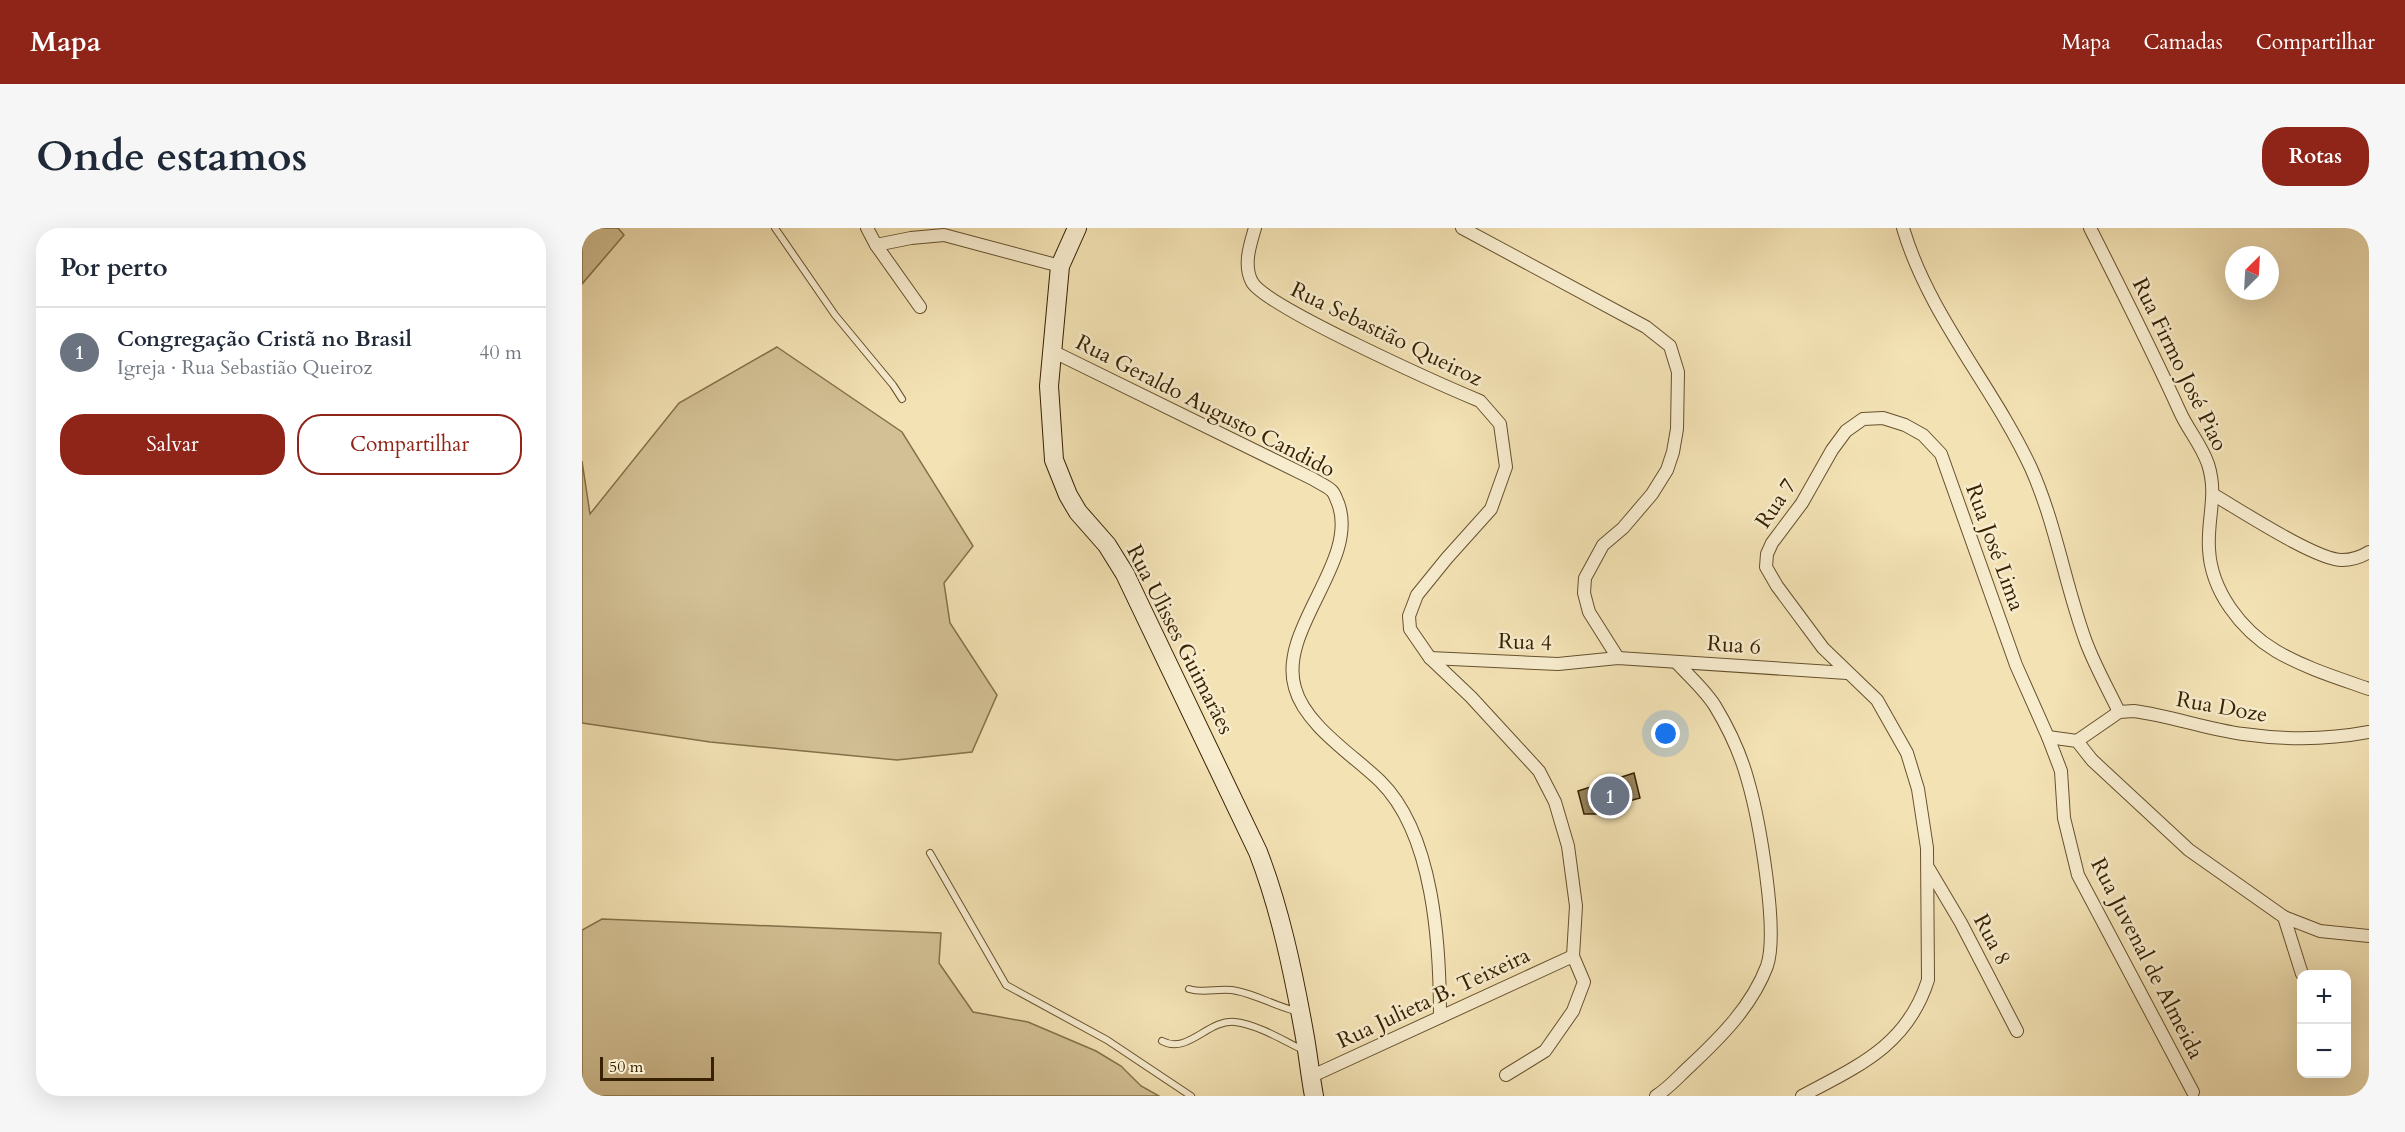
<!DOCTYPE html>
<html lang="pt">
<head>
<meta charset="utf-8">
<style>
	:root { --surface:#fff; --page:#f6f6f7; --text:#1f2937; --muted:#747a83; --line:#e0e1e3; --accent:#8f2418 }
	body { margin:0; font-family:Cardo,serif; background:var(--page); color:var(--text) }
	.controls { position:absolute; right:18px; bottom:18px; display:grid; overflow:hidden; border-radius:12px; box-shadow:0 6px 24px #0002 }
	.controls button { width:54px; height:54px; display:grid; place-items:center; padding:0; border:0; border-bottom:2px solid var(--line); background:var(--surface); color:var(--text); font:30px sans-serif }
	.compass { position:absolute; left:1643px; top:18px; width:54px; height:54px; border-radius:50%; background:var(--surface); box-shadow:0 6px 24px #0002; rotate:24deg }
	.scale { position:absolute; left:18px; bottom:15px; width:114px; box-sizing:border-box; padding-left:6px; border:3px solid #372100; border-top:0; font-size:16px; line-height:21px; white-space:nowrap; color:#372100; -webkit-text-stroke:4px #f7ecce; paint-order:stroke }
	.you { position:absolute; left:1084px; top:506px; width:21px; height:21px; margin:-15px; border:4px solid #fff; border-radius:50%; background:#1a73e8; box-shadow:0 0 0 9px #1a73e833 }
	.badge { display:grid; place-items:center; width:39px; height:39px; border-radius:50%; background:var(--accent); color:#fff; font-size:20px; font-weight:700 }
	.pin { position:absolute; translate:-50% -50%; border:3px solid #fff; box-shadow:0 2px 6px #0006 }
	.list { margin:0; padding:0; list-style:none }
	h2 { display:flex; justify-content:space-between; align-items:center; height:78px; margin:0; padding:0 24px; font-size:26px }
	h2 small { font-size:20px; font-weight:400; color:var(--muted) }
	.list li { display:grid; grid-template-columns:39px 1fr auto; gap:18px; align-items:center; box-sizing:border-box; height:90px; padding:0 24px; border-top:2px solid var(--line) }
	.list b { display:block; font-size:22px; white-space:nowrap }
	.list p { margin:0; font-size:20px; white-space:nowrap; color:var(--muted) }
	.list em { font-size:20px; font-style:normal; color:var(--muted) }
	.actions { display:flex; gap:12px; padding:18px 24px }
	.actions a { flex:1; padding:14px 0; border:2px solid var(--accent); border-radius:24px; text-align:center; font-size:21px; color:var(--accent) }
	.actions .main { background:var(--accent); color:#fff }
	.map { position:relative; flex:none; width:1787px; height:868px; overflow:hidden; border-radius:24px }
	header { display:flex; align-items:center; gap:36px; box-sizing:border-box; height:84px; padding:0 30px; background:var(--accent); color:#fff }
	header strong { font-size:28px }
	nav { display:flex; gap:33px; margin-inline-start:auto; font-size:21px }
	.intro { display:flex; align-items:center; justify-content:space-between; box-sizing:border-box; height:144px; padding:0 36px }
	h1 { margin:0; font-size:42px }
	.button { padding:15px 27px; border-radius:24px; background:var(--accent); color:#fff; font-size:21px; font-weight:700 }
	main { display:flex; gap:36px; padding:0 36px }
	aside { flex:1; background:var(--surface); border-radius:24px; box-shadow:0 6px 24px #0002 }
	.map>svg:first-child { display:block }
	.green { fill:#d3c195; stroke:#85714a; stroke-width:1.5 }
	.building { fill:#99855e; stroke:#372100; stroke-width:1.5 }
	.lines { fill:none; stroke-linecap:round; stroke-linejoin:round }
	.lane-casing { stroke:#66512d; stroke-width:8 }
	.street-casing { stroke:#66512d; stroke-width:14 }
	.secondary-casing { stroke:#372100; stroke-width:20 }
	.lane { stroke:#f7ecce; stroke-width:6 }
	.street { stroke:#f7ecce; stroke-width:12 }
	.secondary { stroke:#f7ecce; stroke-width:18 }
	.labels { text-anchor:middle; stroke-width:5; stroke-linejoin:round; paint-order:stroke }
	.street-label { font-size:22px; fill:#372100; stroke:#f7ecce }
</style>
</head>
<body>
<header>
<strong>Mapa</strong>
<nav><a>Mapa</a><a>Camadas</a><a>Compartilhar</a></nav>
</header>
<div class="intro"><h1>Onde estamos</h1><a class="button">Rotas</a></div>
<main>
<aside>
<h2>Por perto<small></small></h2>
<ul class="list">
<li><span class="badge" style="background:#6b7280">1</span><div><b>Congregação Cristã no Brasil</b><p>Igreja · Rua Sebastião Queiroz</p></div><em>40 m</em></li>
</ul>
<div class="actions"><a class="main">Salvar</a><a>Compartilhar</a></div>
</aside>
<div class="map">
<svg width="1787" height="868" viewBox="0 0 1787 868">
	<rect width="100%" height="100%" fill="#f3e2b4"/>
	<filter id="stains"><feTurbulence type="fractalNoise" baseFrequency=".00333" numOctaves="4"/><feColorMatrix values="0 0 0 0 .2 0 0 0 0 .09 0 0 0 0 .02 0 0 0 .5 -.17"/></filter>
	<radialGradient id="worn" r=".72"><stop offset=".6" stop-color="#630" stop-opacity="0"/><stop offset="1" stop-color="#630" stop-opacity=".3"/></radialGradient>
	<g class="green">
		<polygon points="0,0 36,0 42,7 0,56"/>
		<polygon points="195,119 320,204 391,318 362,355 368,395 415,467 390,524 315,532 128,514 0,495 0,233 8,286 97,175"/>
		<polygon points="20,691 359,705 357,735 391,784 446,794 514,823 539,838 559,858 577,868 0,868 0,702"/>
	</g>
	<polygon class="building" points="1052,545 1058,570 1014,582 1015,586 1002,586 996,563"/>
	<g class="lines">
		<defs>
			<g id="lane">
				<polyline points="193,0 253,87 311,157 320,171"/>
				<polyline points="348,625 424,757 525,812 609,868"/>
				<path d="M607 761C623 766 639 759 655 763 675 767 693 778 714 783"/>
				<path d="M580 813C606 827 626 791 653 794 677 797 702 813 723 823"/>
			</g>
			<g id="street">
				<polyline points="285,0 294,17 338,79"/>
				<path d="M673 0C668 17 661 37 670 54 684 79 862 158 898 173L918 196 924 239 909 281 865 330 835 367 827 388 828 401 848 430 889 469 957 543 973 574 986 618 994 678 991 728 1002 754 991 783 963 823 924 847"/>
				<polyline points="880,0 1064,99 1088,118 1096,144 1095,201 1091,224 1085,242 1070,266 1041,300 1021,317 1003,350 1002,365 1007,384 1036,430"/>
				<path d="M1321 0C1347 88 1411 158 1449 240 1474 296 1483 357 1504 414 1513 438 1526 461 1537 484"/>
				<path d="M1508 0C1539 61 1570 122 1598 184 1606 202 1619 216 1626 236 1636 267 1625 290 1627 321 1629 363 1659 402 1694 423 1723 440 1756 450 1787 461"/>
				<polyline points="294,17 329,10 362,7 478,38"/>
				<path d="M470 123 731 251C737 255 745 258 750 263 753 266 754 271 756 275 778 333 695 401 713 460 723 497 771 527 798 553 852 606 858 717 858 789"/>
				<path d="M1632 267C1658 282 1734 332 1760 332 1770 332 1779 329 1787 324"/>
				<polyline points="848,430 976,436 1036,430 1265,445"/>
				<polyline points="1466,509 1495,513 1510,532 1607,622 1702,689 1738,703 1787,708"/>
				<path d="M1495 513 1537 484 1552 483C1589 488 1624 501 1661 506 1704 512 1745 512 1787 504"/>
				<polyline points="1347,641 1379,695 1435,803"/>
				<polyline points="1702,689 1720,746"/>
				<polyline points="728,849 991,728"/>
				<path d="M1074 868C1087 860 1097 848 1108 838 1139 809 1170 778 1185 738 1197 703 1177 591 1166 553 1159 527 1147 501 1133 478 1123 462 1107 448 1094 434"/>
				<path d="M1220 868C1276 838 1325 818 1346 752L1345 620 1336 561 1325 525 1295 472 1241 420 1195 358 1184 339 1185 326 1190 315 1220 275 1250 222 1264 203 1281 191 1301 190 1323 197 1341 207 1359 226 1434 437 1466 509 1479 543 1482 590 1496 647 1611 864"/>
			</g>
			<path id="secondary" d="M495 0 478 38 467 158 472 232 486 267 496 284 525 317 543 346 676 624C698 681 711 743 722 804 726 825 728 847 732 868"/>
		</defs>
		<use href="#lane" class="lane-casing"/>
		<use href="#street" class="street-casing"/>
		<use href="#secondary" class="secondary-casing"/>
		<use href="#lane" class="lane"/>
		<use href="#street" class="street"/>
		<use href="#secondary" class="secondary"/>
	</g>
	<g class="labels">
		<g class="street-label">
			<text transform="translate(805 105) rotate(26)" y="8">Rua Sebastião Queiroz</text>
			<text transform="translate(1599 136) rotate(64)" y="8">Rua Firmo José Piao</text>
			<text transform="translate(624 177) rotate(27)" y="8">Rua Geraldo Augusto Candido</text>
			<text transform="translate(1193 275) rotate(-56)" y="8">Rua 7</text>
			<text transform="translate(1414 319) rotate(70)" y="8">Rua José Lima</text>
			<text transform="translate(599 411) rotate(63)" y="8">Rua Ulisses Guimarães</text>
			<text transform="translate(943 413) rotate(2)" y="8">Rua 4</text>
			<text transform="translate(1152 416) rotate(4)" y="8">Rua 6</text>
			<text transform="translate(1640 478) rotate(10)" y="8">Rua Doze</text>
			<text transform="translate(1411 711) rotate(62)" y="8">Rua 8</text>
			<text transform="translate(1566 730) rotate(63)" y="8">Rua Juvenal de Almeida</text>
			<text transform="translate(851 769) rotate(-25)" y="8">Rua Julieta B. Teixeira</text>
		</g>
	</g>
	<rect width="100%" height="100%" filter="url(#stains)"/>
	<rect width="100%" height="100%" fill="url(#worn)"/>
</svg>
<div class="controls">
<button>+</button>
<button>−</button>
</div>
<svg class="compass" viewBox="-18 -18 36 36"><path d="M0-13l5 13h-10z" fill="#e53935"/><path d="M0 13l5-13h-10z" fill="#747a83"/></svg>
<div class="scale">50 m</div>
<div class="you"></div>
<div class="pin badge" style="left:1028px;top:568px;background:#6b7280">1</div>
</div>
</main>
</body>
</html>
